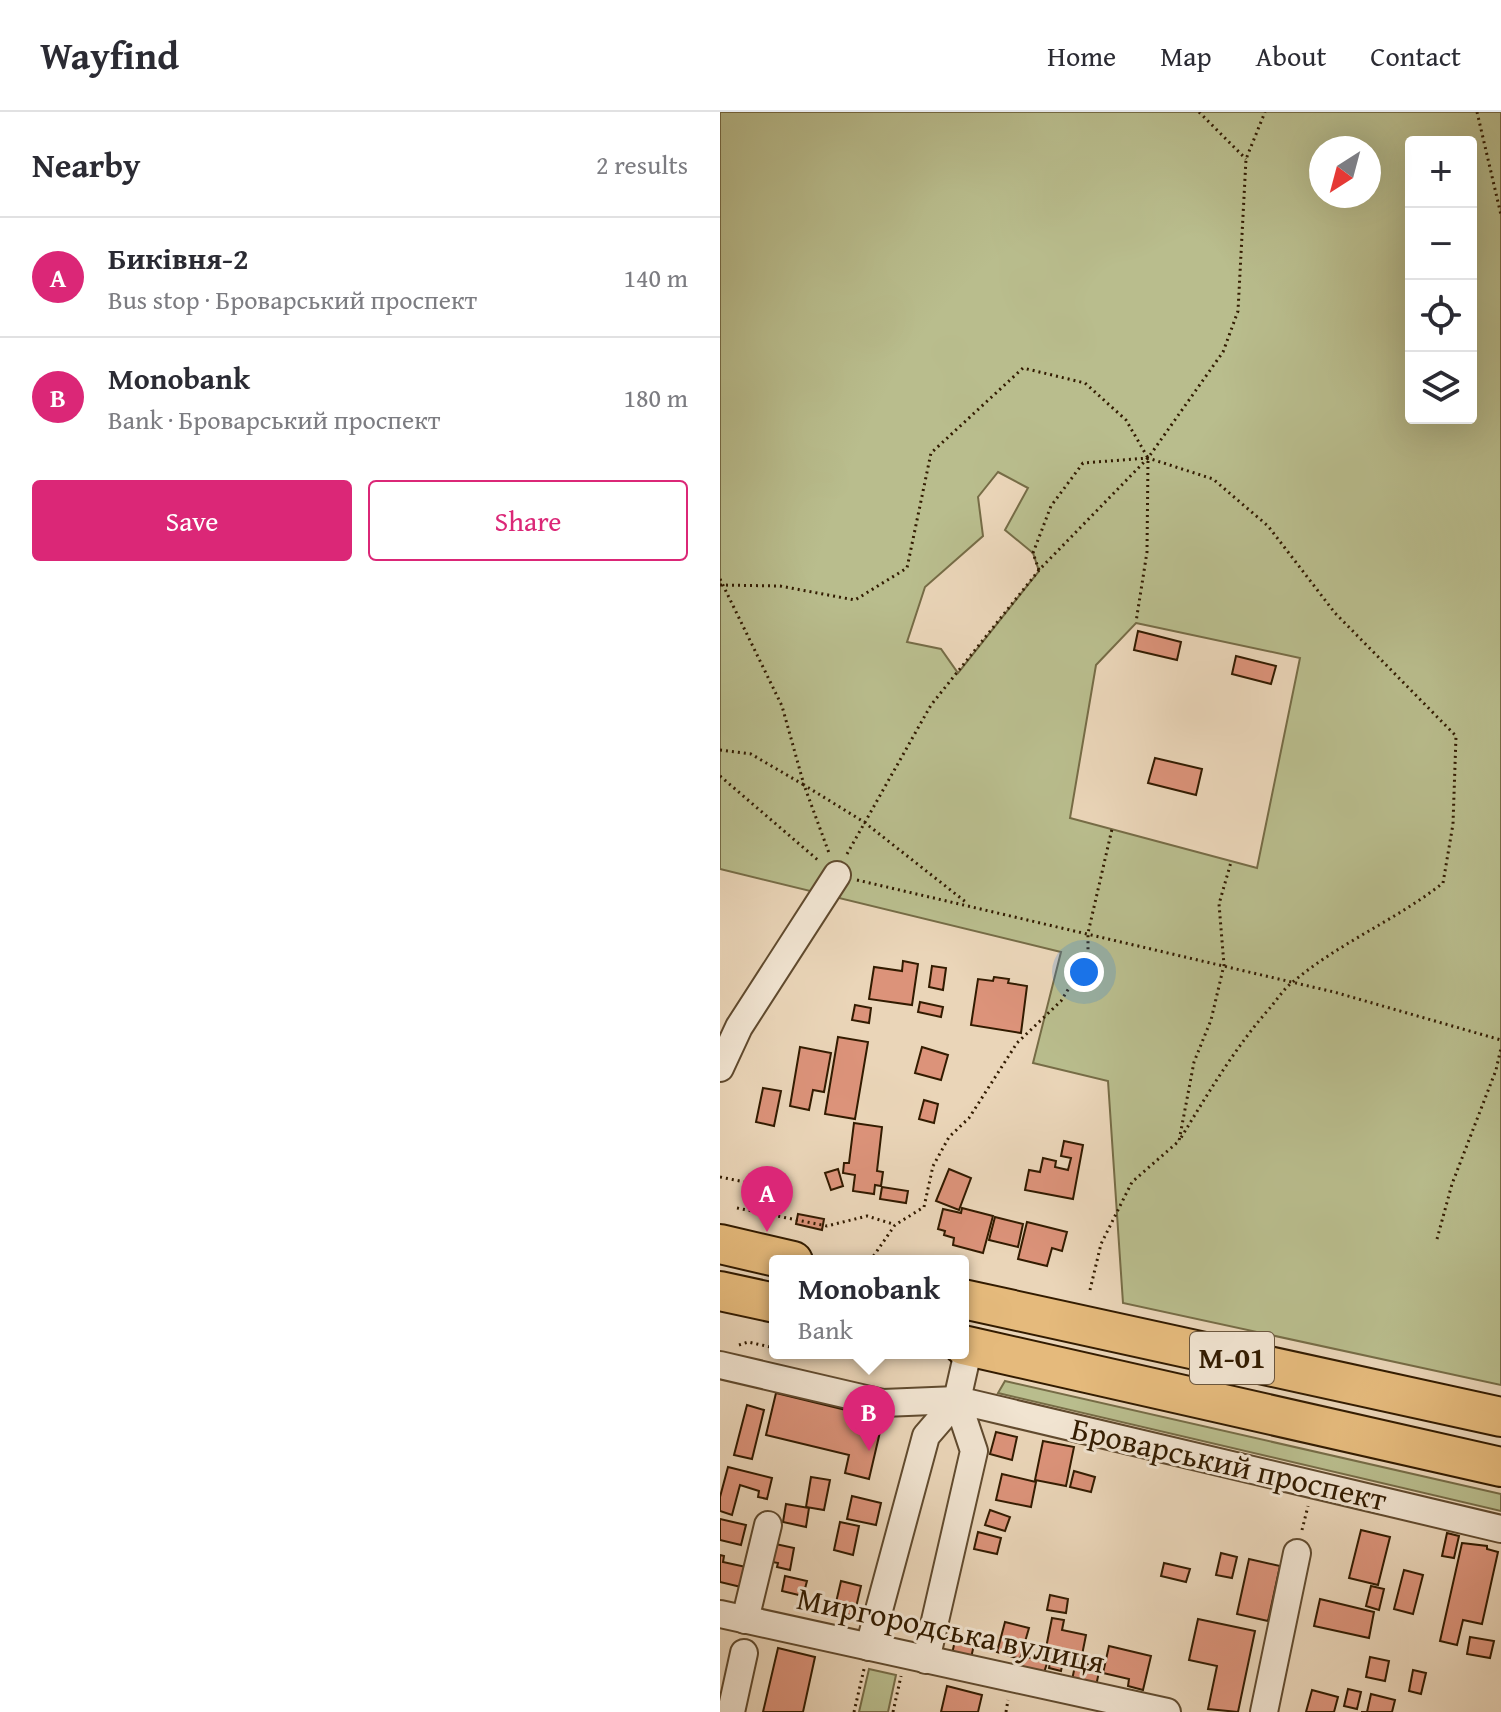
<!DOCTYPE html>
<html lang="en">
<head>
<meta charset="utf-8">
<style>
	:root { --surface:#fff; --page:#f7f7f7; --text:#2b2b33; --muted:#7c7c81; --line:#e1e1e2; --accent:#db2777 }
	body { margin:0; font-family:"Gentium Book Plus",serif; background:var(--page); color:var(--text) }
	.controls { position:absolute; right:24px; top:24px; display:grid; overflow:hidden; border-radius:8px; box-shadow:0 8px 32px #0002 }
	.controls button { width:72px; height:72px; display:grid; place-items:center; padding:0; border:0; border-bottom:2px solid var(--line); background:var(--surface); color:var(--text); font:40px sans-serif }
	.compass { position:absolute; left:589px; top:24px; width:72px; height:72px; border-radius:50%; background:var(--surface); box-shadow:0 8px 32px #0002; rotate:216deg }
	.you { position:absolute; left:364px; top:860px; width:28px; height:28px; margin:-20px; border:6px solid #fff; border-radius:50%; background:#1a73e8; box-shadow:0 0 0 12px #1a73e833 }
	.badge { display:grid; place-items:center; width:52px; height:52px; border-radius:50%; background:var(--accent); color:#fff; font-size:26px; font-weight:700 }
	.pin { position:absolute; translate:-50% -66px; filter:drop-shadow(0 2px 4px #0008) }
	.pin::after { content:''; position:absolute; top:42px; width:28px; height:24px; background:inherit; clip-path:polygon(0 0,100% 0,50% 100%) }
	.popup { position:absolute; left:49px; top:1143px; width:200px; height:104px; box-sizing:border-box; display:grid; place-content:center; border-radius:8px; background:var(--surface); filter:drop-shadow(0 2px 6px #0005); font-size:26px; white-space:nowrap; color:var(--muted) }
	.popup b { font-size:30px; color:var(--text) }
	.popup::after { content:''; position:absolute; left:50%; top:100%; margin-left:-16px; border:16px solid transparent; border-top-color:var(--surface) }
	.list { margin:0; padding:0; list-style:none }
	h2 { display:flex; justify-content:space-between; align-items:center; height:104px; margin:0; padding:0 32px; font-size:34px }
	h2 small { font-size:26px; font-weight:400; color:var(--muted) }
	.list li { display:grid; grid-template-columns:52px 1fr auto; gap:24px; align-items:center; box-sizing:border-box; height:120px; padding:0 32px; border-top:2px solid var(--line) }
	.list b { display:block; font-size:30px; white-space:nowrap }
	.list p { margin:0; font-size:26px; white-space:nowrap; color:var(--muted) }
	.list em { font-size:26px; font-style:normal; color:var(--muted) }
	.actions { display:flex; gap:16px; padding:24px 32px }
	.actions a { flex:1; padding:18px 0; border:2px solid var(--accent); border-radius:8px; text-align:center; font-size:28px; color:var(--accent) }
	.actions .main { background:var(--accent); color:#fff }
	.icon { flex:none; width:44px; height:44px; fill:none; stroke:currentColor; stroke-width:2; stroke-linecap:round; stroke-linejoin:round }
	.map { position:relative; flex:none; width:781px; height:1600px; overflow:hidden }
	header { display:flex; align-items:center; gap:48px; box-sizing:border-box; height:112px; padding:0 40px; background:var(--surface); border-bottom:2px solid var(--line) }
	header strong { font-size:38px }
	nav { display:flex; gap:44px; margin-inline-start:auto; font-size:28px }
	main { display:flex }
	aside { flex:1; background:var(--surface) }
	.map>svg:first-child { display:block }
	.green { fill:#b9bd8d; stroke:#766c46; stroke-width:2; fill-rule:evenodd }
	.building { fill:#dc937a; stroke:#321b00; stroke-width:2 }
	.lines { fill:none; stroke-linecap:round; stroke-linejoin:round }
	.minor-casing { stroke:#604a2e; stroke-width:30 }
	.highway-casing { stroke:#321b00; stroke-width:42 }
	.path { stroke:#321b00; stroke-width:3; stroke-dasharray:2 4; stroke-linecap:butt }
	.minor { stroke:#f1e4d1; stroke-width:26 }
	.highway { stroke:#e5ba7c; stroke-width:38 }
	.labels { text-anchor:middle; stroke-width:6; stroke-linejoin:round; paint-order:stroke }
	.shield { fill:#f1e4d1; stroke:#6b573f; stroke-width:2 }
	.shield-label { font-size:30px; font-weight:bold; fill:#321b00 }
	.street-label { font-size:32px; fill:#321b00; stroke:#f1e4d1 }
</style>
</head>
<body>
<header>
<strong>Wayfind</strong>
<nav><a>Home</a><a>Map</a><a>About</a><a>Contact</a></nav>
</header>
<main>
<aside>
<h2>Nearby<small>2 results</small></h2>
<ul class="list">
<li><span class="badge">A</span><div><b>Бикiвня-2</b><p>Bus stop · Броварський проспект</p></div><em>140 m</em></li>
<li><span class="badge">B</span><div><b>Monobank</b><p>Bank · Броварський проспект</p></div><em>180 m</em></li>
</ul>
<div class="actions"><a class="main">Save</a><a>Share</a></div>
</aside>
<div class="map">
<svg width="781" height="1600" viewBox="0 0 781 1600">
	<rect width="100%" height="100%" fill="#ead5b8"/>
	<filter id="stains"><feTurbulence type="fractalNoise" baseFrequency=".0025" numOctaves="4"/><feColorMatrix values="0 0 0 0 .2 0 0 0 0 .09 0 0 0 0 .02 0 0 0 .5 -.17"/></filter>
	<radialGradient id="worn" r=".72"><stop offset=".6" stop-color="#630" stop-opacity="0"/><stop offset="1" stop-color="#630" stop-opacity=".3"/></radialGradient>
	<g class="green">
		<path d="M0 0H781V1273L403 1191 388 969 313 951 341 840 0 757ZM691 30H751V306H691ZM601 36H649V84H601ZM278 360 308 376 285 418 313 441 319 459 238 561 221 537 187 530 205 475 263 424 258 385ZM416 511 580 546 537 756 350 706 376 553Z"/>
		<polygon points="285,1269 781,1382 781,1399 278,1281"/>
		<polygon points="149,1557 176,1563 168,1600 139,1600"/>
	</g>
	<g class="building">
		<polygon points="418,519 461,530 457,548 414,538"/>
		<polygon points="516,544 556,554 551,572 512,562"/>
		<polygon points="435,646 482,657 476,683 428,671"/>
		<polygon points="183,849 198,852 192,893 149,887 154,855 182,859"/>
		<polygon points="212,854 226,856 223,878 209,875"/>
		<polygon points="274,865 289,867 288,871 307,874 301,921 251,913 258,867 273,869"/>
		<polygon points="200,890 223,895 221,905 198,900"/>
		<polygon points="135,893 151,896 149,911 132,908"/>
		<polygon points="118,925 148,930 135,1007 105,1002"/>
		<polygon points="80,935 111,941 104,980 93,978 89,998 70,994"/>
		<polygon points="202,935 228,943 221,968 195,961"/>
		<polygon points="43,976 61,979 54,1014 36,1010"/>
		<polygon points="204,988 218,992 214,1011 199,1007"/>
		<polygon points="134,1011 162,1015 157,1059 163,1060 161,1074 155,1073 154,1082 133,1079 135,1063 123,1061 124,1051 129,1051"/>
		<polygon points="344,1029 363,1033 353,1087 305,1078 309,1058 320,1060 323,1046 336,1049 335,1055 348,1058 351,1046 341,1044"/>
		<polygon points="118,1057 123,1074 111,1078 105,1061"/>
		<polygon points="229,1057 251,1066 239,1098 216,1089"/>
		<polygon points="162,1075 188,1079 186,1091 160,1087"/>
		<polygon points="242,1096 273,1104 263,1141 233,1133 234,1126 224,1123 225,1119 218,1117 223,1097 241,1101"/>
		<polygon points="78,1102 104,1107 102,1118 76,1112"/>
		<polygon points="275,1105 303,1112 298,1135 269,1128"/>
		<polygon points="307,1110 347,1120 342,1139 332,1136 327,1154 298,1147"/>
		<polygon points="56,1281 163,1307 149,1367 125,1361 129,1343 46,1323"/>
		<polygon points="27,1293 44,1298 32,1347 14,1343"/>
		<polygon points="276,1320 297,1325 292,1348 270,1342"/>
		<polygon points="323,1329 354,1335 346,1374 315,1368"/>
		<polygon points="8,1355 52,1366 47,1387 38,1385 39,1379 20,1373 12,1403 0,1399 0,1385"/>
		<polygon points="354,1359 375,1365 371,1380 350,1375"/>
		<polygon points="282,1362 316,1370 311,1395 276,1388"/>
		<polygon points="91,1365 110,1368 104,1398 86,1395"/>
		<polygon points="132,1384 161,1391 156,1413 127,1407"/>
		<polygon points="66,1392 89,1396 86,1415 63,1410"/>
		<polygon points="270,1398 290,1405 285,1419 265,1413"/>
		<polygon points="0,1407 26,1413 21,1433 0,1428"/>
		<polygon points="120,1410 139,1414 133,1443 114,1438"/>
		<polygon points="641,1418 670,1425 658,1473 629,1466"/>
		<polygon points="258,1420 281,1426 277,1442 254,1437"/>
		<polygon points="727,1421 739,1424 734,1446 722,1444"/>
		<polygon points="51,1431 74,1436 70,1458 57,1455 58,1451 47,1449"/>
		<polygon points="742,1431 767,1434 767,1437 778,1440 762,1512 743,1508 737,1533 720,1529"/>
		<polygon points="501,1441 517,1445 512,1466 496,1463"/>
		<polygon points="0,1443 4,1444 3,1450 26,1455 21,1475 0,1470"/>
		<polygon points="529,1447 560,1454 548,1509 517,1502"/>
		<polygon points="444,1451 470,1457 466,1470 441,1464"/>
		<polygon points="684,1458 703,1463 693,1502 674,1497"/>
		<polygon points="65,1464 87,1469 83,1484 62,1479"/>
		<polygon points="121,1469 141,1474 134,1504 114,1499"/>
		<polygon points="651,1474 664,1477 659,1498 646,1494"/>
		<polygon points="330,1483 348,1487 346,1501 327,1498"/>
		<polygon points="600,1487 654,1500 649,1526 594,1514"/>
		<polygon points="332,1506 344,1508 342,1518 366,1523 361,1548 344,1544 341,1559 329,1556 332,1542 325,1541"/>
		<polygon points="478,1507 535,1519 518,1600 488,1597 497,1554 469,1548"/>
		<polygon points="285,1510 309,1516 300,1547 277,1540"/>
		<polygon points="236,1524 255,1528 251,1546 232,1542"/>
		<polygon points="750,1525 774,1529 770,1546 747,1542"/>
		<polygon points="389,1534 431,1544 423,1578 408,1574 409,1567 383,1561"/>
		<polygon points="58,1536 95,1545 83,1600 43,1600"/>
		<polygon points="304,1544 327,1551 323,1564 300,1557"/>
		<polygon points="650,1545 669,1549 665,1569 646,1565"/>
		<polygon points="356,1549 380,1555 376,1574 352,1568"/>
		<polygon points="693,1558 706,1561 701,1582 689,1579"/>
		<polygon points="227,1574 262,1583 258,1600 221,1600"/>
		<polygon points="628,1577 641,1580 637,1597 624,1594"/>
		<polygon points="592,1578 618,1585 614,1600 586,1600"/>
		<polygon points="651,1582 675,1588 672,1600 641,1600 647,1600"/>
	</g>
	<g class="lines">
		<defs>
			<g id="minor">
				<polyline points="0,956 19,915 117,763"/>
				<polyline points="0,1253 163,1291 237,1288 781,1417"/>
				<polyline points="0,1502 447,1600"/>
				<polyline points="25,1508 48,1413"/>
				<polyline points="149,1535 206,1324 237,1288 249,1235"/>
				<polyline points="206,1548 254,1339 237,1288"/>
				<polyline points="11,1600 24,1541"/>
				<polyline points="544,1600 577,1441"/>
			</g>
			<g id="highway">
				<polyline points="0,1132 73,1149"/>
				<polyline points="0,1179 55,1191"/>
				<polyline points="243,1187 781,1305"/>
				<polyline points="243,1233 781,1355"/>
			</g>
		</defs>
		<use href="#minor" class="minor-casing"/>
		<use href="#highway" class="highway-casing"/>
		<g class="path">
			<polyline points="479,0 526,47"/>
			<polyline points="757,0 781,103"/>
			<path d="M319 458 313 441 331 394 363 351 428 346 493 367 548 414 615 501 736 624 733 712 723 771C676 808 619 831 574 869 564 876 557 888 549 897 514 937 487 983 459 1029"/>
			<polyline points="0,467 62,594 84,673 144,710 247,791"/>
			<polyline points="0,473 60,474 135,488 187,456 211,341 303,256 365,271 406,308 428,346 427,440 416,510"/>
			<polyline points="0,638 31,642 84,673 109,741"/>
			<polyline points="0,664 99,749"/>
			<polyline points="127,742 211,593 319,458 428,346 503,240 518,199 526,47 545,0"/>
			<polyline points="137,768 614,880 781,928"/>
			<polyline points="0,1065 35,1072 45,1084 42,1101"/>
			<polyline points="17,1096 107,1114 147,1104 173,1112"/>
			<polyline points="717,1127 732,1072 776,958 781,936"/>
			<polyline points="150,1149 175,1113 204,1095 213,1054 229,1025 249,1006 297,931 341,889 368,845 368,821 392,717"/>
			<polyline points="370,1178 381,1132 412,1070 459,1029 474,950 491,908 504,853 499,792 511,750"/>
			<polyline points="19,1233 28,1230 55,1236"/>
			<polyline points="69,1241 79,1247"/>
			<polyline points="582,1418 588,1394"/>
			<polyline points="134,1600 144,1557"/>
			<polyline points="173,1600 181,1564"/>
			<polyline points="286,1600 288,1588"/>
		</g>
		<use href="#minor" class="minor"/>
		<use href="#highway" class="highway"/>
	</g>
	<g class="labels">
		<rect class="shield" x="470" y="1220" width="84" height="52" rx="6"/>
		<g class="shield-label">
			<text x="512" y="1256">М-01</text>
		</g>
		<g class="street-label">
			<text transform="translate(509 1352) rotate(13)" y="11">Броварський проспект</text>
			<text transform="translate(231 1518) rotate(12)" y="11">Миргородська вулиця</text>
		</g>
	</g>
	<rect width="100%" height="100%" filter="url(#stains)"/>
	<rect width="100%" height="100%" fill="url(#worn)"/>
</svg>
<div class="controls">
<button>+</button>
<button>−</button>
<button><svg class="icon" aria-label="locate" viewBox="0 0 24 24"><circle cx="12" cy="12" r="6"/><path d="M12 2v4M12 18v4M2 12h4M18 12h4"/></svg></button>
<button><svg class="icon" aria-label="layers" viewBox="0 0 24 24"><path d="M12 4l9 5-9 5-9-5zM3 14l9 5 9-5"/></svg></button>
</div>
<svg class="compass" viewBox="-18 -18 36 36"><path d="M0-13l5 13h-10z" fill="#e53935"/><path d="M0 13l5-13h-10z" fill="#7c7c81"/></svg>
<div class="you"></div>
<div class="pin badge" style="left:47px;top:1120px">A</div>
<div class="pin badge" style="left:149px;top:1339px">B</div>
<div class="popup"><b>Monobank</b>Bank</div>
</div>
</main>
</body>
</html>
